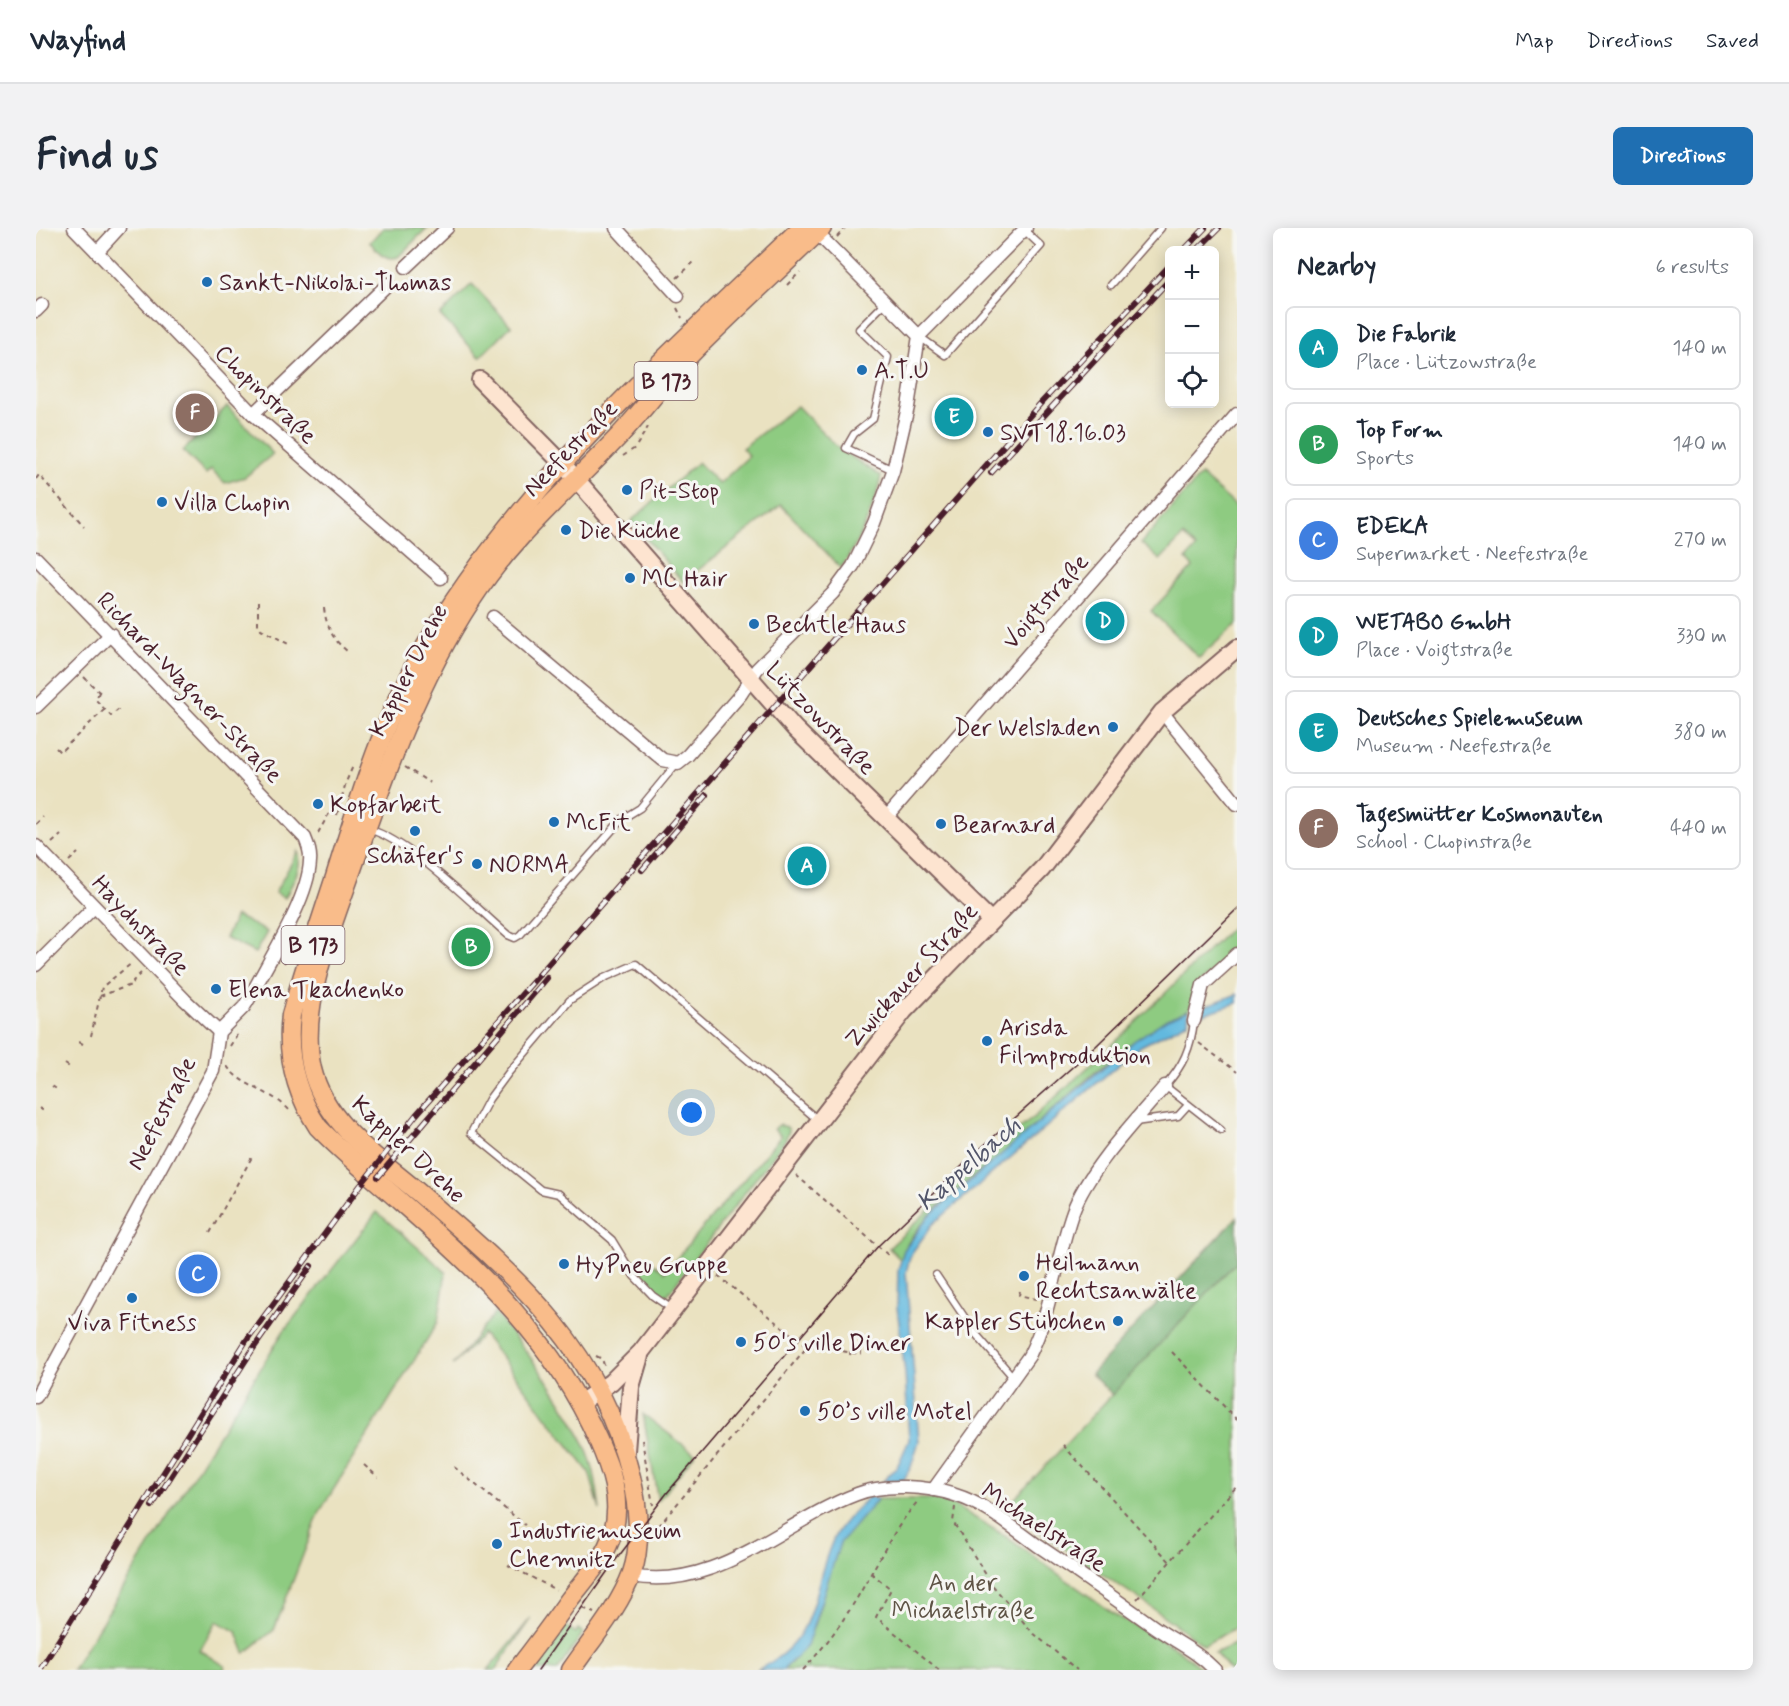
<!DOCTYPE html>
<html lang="en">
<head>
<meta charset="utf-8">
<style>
	:root { --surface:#fff; --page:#f2f2f3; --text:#1f2937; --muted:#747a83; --line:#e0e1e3; --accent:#1f6fb2 }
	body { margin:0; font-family:Mynerve,sans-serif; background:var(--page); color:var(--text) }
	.controls { position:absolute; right:18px; top:18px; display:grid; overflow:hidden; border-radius:9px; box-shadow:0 3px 15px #0003 }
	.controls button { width:54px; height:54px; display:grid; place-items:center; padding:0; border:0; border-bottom:2px solid var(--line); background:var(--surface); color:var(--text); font:30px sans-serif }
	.you { position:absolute; left:656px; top:885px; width:21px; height:21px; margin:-15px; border:4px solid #fff; border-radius:50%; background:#1a73e8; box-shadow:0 0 0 9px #1a73e833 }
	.badge { display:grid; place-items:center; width:39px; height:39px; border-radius:50%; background:var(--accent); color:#fff; font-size:20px; font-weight:700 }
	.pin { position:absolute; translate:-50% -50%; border:3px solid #fff; box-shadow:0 2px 6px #0006 }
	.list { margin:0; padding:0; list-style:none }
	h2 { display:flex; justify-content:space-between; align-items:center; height:78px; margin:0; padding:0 24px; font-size:26px }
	h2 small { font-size:20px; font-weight:400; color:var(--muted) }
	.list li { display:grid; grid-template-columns:39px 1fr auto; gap:18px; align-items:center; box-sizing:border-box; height:84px; margin:0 12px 12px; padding:0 12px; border:2px solid var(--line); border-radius:9px }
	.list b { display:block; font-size:22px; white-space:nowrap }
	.list p { margin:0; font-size:20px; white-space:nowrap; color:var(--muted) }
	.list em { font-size:20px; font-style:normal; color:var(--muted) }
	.icon { flex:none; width:33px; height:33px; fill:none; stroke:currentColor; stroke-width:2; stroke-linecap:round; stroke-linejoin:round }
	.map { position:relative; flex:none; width:1201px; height:1442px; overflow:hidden; border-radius:9px }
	header { display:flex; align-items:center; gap:36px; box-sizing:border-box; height:84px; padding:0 30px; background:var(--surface); border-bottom:2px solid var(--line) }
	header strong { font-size:28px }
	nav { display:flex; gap:33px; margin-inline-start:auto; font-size:21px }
	.intro { display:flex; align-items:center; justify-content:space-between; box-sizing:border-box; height:144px; padding:0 36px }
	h1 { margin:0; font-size:42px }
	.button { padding:15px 27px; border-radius:9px; background:var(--accent); color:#fff; font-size:21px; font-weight:700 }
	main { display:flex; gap:36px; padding:0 36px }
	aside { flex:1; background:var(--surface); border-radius:9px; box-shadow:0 3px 15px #0003 }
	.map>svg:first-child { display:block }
	.green { fill:#8ecb81; stroke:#6c7556; stroke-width:1.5 }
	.forest { fill:#72af6f; stroke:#5e674d; stroke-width:1.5 }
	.water { fill:#62b9df; stroke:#566c85; stroke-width:1.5 }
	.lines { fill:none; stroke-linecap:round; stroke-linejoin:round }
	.lane-casing { stroke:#826360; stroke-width:9 }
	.street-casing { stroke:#826360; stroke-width:15 }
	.secondary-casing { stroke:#826360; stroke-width:20 }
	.primary-casing { stroke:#826360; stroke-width:21 }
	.path { stroke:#826360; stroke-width:2; stroke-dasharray:4.5 4.5; stroke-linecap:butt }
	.lane { stroke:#fff; stroke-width:6 }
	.street { stroke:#fff; stroke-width:12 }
	.secondary { stroke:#fde4d0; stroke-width:16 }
	.primary { stroke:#f9bc8a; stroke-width:18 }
	.tram { stroke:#4a1f2b; stroke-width:1.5 }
	.rail-casing { stroke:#4a1f2b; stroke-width:6 }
	.rail { stroke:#f6f6f2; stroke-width:4; stroke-dasharray:11; stroke-linecap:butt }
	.path-bridge { stroke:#826360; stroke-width:2; stroke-dasharray:4.5 4.5; stroke-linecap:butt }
	.poi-dot { fill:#1f6fb2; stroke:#f6f6f2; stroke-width:2 }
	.labels { text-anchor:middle; stroke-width:6; stroke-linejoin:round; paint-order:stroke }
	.shield { fill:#f6f6f2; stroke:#7e6067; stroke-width:1.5 }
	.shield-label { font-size:22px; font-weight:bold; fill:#4a1f2b }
	.poi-label { font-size:24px; fill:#4a1f2b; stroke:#f6f6f2; text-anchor:start }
	.street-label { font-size:24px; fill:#4a1f2b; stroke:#f6f6f2 }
	.park-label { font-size:24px; fill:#5e5345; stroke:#f6f6f2 }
	.water-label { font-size:26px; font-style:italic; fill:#52556a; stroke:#f6f6f2 }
</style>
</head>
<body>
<header>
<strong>Wayfind</strong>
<nav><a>Map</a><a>Directions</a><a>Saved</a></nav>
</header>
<div class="intro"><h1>Find us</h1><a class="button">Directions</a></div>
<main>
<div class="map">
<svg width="1201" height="1442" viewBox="0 0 1201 1442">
	<rect width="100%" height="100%" fill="#f6f6f2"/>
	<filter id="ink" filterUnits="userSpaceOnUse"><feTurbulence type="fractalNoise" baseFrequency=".0167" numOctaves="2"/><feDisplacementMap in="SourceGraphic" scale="12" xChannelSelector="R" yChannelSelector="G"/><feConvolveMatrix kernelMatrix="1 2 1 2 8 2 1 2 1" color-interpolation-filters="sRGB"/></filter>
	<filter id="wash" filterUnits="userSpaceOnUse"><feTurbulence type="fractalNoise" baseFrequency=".008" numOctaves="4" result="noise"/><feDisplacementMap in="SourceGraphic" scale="24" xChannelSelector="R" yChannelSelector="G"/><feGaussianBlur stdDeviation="1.35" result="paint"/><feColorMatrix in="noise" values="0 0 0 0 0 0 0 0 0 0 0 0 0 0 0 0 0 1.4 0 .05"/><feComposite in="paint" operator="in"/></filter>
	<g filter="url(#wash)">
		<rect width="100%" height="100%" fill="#eae2c1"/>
		<g class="green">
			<path d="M347 0H391L362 29C348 33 342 23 334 14Z"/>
			<polygon points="436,56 475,98 444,129 404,87"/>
			<polygon points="191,178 237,226 209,249 189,255 175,241 170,246 147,223"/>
			<path d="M761 178 802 220 845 248C839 279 823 314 805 340L745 277 647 354 595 293 662 234 683 256 713 228 706 220Z"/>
			<polygon points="1165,247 1201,279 1201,396 1163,430 1115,383 1157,339 1150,331 1160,320 1147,308 1124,332 1105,315"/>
			<path d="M262 623C267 640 256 655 249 670L239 665Z"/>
			<polygon points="200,688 231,704 219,725 189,710"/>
			<path d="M1201 694V721L1163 755 1153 782C1090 808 1031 871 979 915 950 940 917 962 891 990 880 1003 869 1016 865 1032L853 1020 930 946 998 889 1090 804Z"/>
			<polygon points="743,897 751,899 753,903 749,912 629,1070 615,1061 605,1045 606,1035 614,1033 629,1044 745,908 738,901"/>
			<polygon points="341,984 410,1044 402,1094 284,1283 238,1402 209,1425 201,1404 181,1393 164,1422 189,1438 188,1442 36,1442 247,1104"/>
			<polygon points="1201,1033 1201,1399 1168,1417 1102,1370 969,1281"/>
			<path d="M459 1085C490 1121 546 1195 557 1241 561 1254 562 1269 564 1282L553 1244 447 1106 417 1137Z"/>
			<polygon points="607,1186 659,1226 622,1273"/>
			<path d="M842 1271H908L969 1308 1084 1390 1140 1420 1167 1442H747C786 1411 784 1359 803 1317 810 1301 830 1284 842 1271Z"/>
			<polygon points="495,1390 459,1442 452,1442"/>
			<polygon points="530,1398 540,1405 542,1401 547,1405 522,1442 495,1442 506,1426 509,1428"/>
			<polygon points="1201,1415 1201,1442 1193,1442 1179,1425"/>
		</g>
		<polygon class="forest" points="1201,989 1201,1033 1076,1167 1055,1146"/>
		<g class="water">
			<polygon points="1201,766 1201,775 1165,787 1166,779"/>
			<polygon points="1153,782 1152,794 1103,819 896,997 875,1026 870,1044 883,1213 875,1239 867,1253 847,1253 861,1239 873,1212 869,1145 861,1079 862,1042 868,1022 892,989 1098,813 1131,791"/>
			<path d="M832 1269 842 1271 804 1315 771 1418 747 1442H721C785 1411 772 1368 797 1312 804 1296 820 1282 832 1269Z"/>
		</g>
	</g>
	<g filter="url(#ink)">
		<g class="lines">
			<defs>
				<g id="lane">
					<polyline points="1075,57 1125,0"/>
					<polyline points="848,76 823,101 852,129 837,191 818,206 810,220 857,242"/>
					<polyline points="884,109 909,127 1005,18 988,2"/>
					<path d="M332 601C375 613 436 676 472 707L479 710 484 707 586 591 604 580 641 535"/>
					<path d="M1158 793C1155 820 1147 838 1129 858L1185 902"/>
					<polyline points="1099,894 1142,888 1152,877"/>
					<polyline points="900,1047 939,1105 977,1149"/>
					<polyline points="636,1081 617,1068 598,1048 576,1012 523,966 505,962 435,905 453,871 473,844 534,772 568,750 600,736 783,893"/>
				</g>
				<g id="street">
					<polyline points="38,0 217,186 405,350"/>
					<polyline points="580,0 642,68"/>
					<polyline points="61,24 83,0"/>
					<polyline points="370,39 411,0"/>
					<polyline points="0,83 6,77"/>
					<polyline points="883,108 990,0"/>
					<polyline points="217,186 352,56"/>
					<path d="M0 330 269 610C272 617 275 625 274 633 273 670 232 734 214 769L208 779 183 804 177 843 0 1169"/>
					<polyline points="457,389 627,532 642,535 652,527 705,466 721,441 797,365 817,338 838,295 857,243 872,179 883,108 781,5"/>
					<polyline points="0,479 75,406"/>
					<polyline points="1126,484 1201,576"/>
					<polyline points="850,590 1201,186"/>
					<polyline points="0,618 149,772 183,804"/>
					<polyline points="0,737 58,679"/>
					<polyline points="1158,793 1167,757 1201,726"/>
					<path d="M897 1262 993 1128C1016 1083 1020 1030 1037 983 1052 942 1100 892 1129 858"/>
					<path d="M595 1348C681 1364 744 1295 821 1266 848 1255 891 1258 919 1267 949 1276 976 1299 1001 1317 1040 1343 1078 1370 1117 1398 1138 1413 1161 1423 1179 1442"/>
				</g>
				<g id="secondary">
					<polyline points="444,152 526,235 759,501 955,693"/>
					<polyline points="544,1175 575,1154 605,1124 868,783 1006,641 1126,484 1201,420"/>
					<polyline points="590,1223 595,1159 604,1128"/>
				</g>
				<g id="primary">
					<path d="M481 1442C499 1419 516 1396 533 1372 549 1351 569 1331 577 1304 586 1272 575 1241 562 1212 519 1114 445 1044 366 975 338 950 308 926 282 899 259 864 250 828 255 787 268 741 284 695 299 649 323 572 345 496 385 426 481 259 628 132 765 0"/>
					<path d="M535 1442C556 1411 583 1380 596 1345 606 1316 602 1278 595 1249 563 1118 481 1050 383 965 343 931 289 896 276 841 262 780 295 702 315 644 348 550 380 456 436 371 477 308 532 262 583 208 607 182 628 154 653 128 696 84 742 43 786 0"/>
				</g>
			</defs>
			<use href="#lane" class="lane-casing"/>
			<use href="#street" class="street-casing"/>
			<use href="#secondary" class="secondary-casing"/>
			<use href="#primary" class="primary-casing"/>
			<g class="path">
				<polyline points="801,9 809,0"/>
				<polyline points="641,50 659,33"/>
				<polyline points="751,57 764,44"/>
				<polyline points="641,80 646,90"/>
				<polyline points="587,228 599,220 612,199"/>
				<polyline points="0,251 3,247 48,298"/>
				<polyline points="222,374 222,397 225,401 254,417"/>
				<path d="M288 380C290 398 297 412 311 423"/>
				<polyline points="48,449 63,464 65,462"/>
				<polyline points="63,464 60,472 75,488 83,481"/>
				<polyline points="20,520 24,524 69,481"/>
				<polyline points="369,539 394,555"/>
				<polyline points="301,587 310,554 317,538"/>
				<polyline points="0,596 7,589"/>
				<polyline points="282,605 295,582 303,577"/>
				<polyline points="16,615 25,607"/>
				<polyline points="33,633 42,625"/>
				<polyline points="248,735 257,723"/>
				<polyline points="98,755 97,753 106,744"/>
				<polyline points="64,768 98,756"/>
				<polyline points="55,808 66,759 96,735"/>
				<polyline points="43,814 49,817"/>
				<polyline points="1163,815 1201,844"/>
				<polyline points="194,818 202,805"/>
				<polyline points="29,836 35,840"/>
				<path d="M191 838C205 859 237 863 254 883"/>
				<polyline points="16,858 22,862"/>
				<polyline points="3,880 8,883"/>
				<polyline points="760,947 852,1027"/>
				<polyline points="174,1005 216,929"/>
				<polyline points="984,1063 983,1067 1000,1071"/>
				<polyline points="798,1122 825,1126 825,1123 815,1122"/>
				<polyline points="1136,1124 1201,1192"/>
				<polyline points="560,1128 566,1131 569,1140"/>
				<polyline points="606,1212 617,1277"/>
				<polyline points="1027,1217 1135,1335"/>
				<polyline points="328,1237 342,1249"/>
				<polyline points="418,1239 489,1297"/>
				<polyline points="919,1279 917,1294 957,1358 996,1404 1041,1442"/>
				<polyline points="617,1305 771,1119 681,1047"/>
				<polyline points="472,1337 520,1362"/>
				<polyline points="835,1345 855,1361 840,1389 903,1442"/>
				<polyline points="1101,1371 1201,1258"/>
				<polyline points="547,1380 558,1385"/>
				<path d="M767 1442C786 1422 803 1399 818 1375 839 1341 856 1302 883 1272"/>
			</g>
			<use href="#lane" class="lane"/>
			<use href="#street" class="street"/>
			<use href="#secondary" class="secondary"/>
			<use href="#primary" class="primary"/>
			<polyline class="tram" points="502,1442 576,1337 631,1265 843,1017 945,920 1060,818 1201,681"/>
			<defs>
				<g id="rail">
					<polyline points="1148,22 1169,0"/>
					<polyline points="1161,22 1183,0"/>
					<polyline points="955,245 1134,51"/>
					<polyline points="606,642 671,567"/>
					<polyline points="342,949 511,750"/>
					<polyline points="116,1278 217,1121 275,1038"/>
					<polyline points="4,1442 210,1113 324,958 380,887 1004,176 1134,37"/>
				</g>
			</defs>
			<use href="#rail" class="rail-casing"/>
			<use href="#rail" class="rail"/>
			<polyline class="path-bridge" points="814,1127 816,1113"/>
		</g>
	</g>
	<g class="poi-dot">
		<circle cx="171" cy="54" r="6"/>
		<circle cx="826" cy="142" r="6"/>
		<circle cx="952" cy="204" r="6"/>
		<circle cx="591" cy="262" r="6"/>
		<circle cx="126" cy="274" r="6"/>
		<circle cx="530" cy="302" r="6"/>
		<circle cx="594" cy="350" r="6"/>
		<circle cx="718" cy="396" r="6"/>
		<circle cx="1077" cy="499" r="6"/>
		<circle cx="282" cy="576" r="6"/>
		<circle cx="518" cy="594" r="6"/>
		<circle cx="905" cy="596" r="6"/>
		<circle cx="379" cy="603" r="6"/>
		<circle cx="441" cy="636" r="6"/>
		<circle cx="180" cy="761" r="6"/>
		<circle cx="951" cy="813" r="6"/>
		<circle cx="528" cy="1036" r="6"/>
		<circle cx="988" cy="1048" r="6"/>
		<circle cx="96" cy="1070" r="6"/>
		<circle cx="1082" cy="1093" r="6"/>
		<circle cx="705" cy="1114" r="6"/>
		<circle cx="769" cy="1183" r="6"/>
		<circle cx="461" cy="1316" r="6"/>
	</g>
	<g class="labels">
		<g class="shield">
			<rect x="598.5" y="134" width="63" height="38" rx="4.5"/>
			<rect x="245.5" y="698" width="63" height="38" rx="4.5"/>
		</g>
		<g class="shield-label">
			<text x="630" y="161">B 173</text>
			<text x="277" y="725">B 173</text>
		</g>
		<g class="poi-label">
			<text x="183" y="62">Sankt-Nikolai-Thomas</text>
			<text x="838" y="150">A.T.U</text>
			<text x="964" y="212">SVT18.16.03</text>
			<text x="603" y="270">Pit-Stop</text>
			<text x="138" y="282">Villa Chopin</text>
			<text x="542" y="310">Die Küche</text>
			<text x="606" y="358">MC Hair</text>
			<text x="730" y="404">Bechtle Haus</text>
			<text x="1065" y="507" text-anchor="end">Der Welsladen</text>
			<text x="294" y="584">Kopfarbeit</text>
			<text x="530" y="602">McFit</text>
			<text x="917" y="604">Bearnard</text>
			<text x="379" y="635" text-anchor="middle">Schäfer's</text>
			<text x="453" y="644">NORMA</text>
			<text x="192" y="769">Elena Tkachenko</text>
			<text x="963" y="807">Arisda<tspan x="963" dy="28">Filmproduktion</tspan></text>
			<text x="1000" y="1042">Heilmann<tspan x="1000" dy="28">Rechtsanwälte</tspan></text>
			<text x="540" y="1044">HyPneu Gruppe</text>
			<text x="1070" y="1101" text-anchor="end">Kappler Stübchen</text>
			<text x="96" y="1102" text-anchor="middle">Viva Fitness</text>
			<text x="717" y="1122">50's ville Diner</text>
			<text x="781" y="1191">50’s ville Motel</text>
			<text x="473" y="1310">Industriemuseum<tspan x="473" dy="28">Chemnitz</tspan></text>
		</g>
		<g class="street-label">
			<text transform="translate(230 166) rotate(44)" y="8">Chopinstraße</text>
			<text transform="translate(534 220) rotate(-46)" y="8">Neefestraße</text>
			<text transform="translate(1009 373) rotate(-49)" y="8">Voigtstraße</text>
			<text transform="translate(372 442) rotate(-63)" y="8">Kappler Drehe</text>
			<text transform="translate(154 459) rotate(46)" y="8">Richard-Wagner-Straße</text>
			<text transform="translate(785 490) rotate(46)" y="8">Lützowstraße</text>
			<text transform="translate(105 697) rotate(46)" y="8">Haydnstraße</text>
			<text transform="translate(875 747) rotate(-48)" y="8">Zwickauer Straße</text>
			<text transform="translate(125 885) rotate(-63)" y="8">Neefestraße</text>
			<text transform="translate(373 921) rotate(43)" y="8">Kappler Drehe</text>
			<text transform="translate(1008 1299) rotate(33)" y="8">Michaelstraße</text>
		</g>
		<g class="park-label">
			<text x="927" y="1362">An der<tspan x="927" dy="28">Michaelstraße</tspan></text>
		</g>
		<g class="water-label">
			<text transform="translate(932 935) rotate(-41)" y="9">Kappelbach</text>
		</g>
	</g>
</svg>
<div class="controls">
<button>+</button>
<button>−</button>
<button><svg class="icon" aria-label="locate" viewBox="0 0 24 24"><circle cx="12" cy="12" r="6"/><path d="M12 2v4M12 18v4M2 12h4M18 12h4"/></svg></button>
</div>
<div class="you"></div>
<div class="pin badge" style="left:771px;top:638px;background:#0f9aa8">A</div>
<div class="pin badge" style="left:435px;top:719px;background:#2e9e5b">B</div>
<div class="pin badge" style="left:162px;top:1046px;background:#3f7fe0">C</div>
<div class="pin badge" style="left:1069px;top:393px;background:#0f9aa8">D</div>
<div class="pin badge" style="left:918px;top:189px;background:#0f9aa8">E</div>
<div class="pin badge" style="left:159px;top:185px;background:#8d6e63">F</div>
</div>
<aside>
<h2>Nearby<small>6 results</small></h2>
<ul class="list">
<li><span class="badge" style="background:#0f9aa8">A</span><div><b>Die Fabrik</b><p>Place · Lützowstraße</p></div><em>140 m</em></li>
<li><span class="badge" style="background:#2e9e5b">B</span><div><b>Top Form</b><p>Sports</p></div><em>140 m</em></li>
<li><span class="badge" style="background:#3f7fe0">C</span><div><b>EDEKA</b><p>Supermarket · Neefestraße</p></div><em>270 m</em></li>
<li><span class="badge" style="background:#0f9aa8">D</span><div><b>WETABO GmbH</b><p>Place · Voigtstraße</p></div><em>330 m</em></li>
<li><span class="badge" style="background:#0f9aa8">E</span><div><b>Deutsches Spielemuseum</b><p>Museum · Neefestraße</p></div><em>380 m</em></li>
<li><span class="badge" style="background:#8d6e63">F</span><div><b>Tagesmütter Kosmonauten</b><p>School · Chopinstraße</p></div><em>440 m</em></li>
</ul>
</aside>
</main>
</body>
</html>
